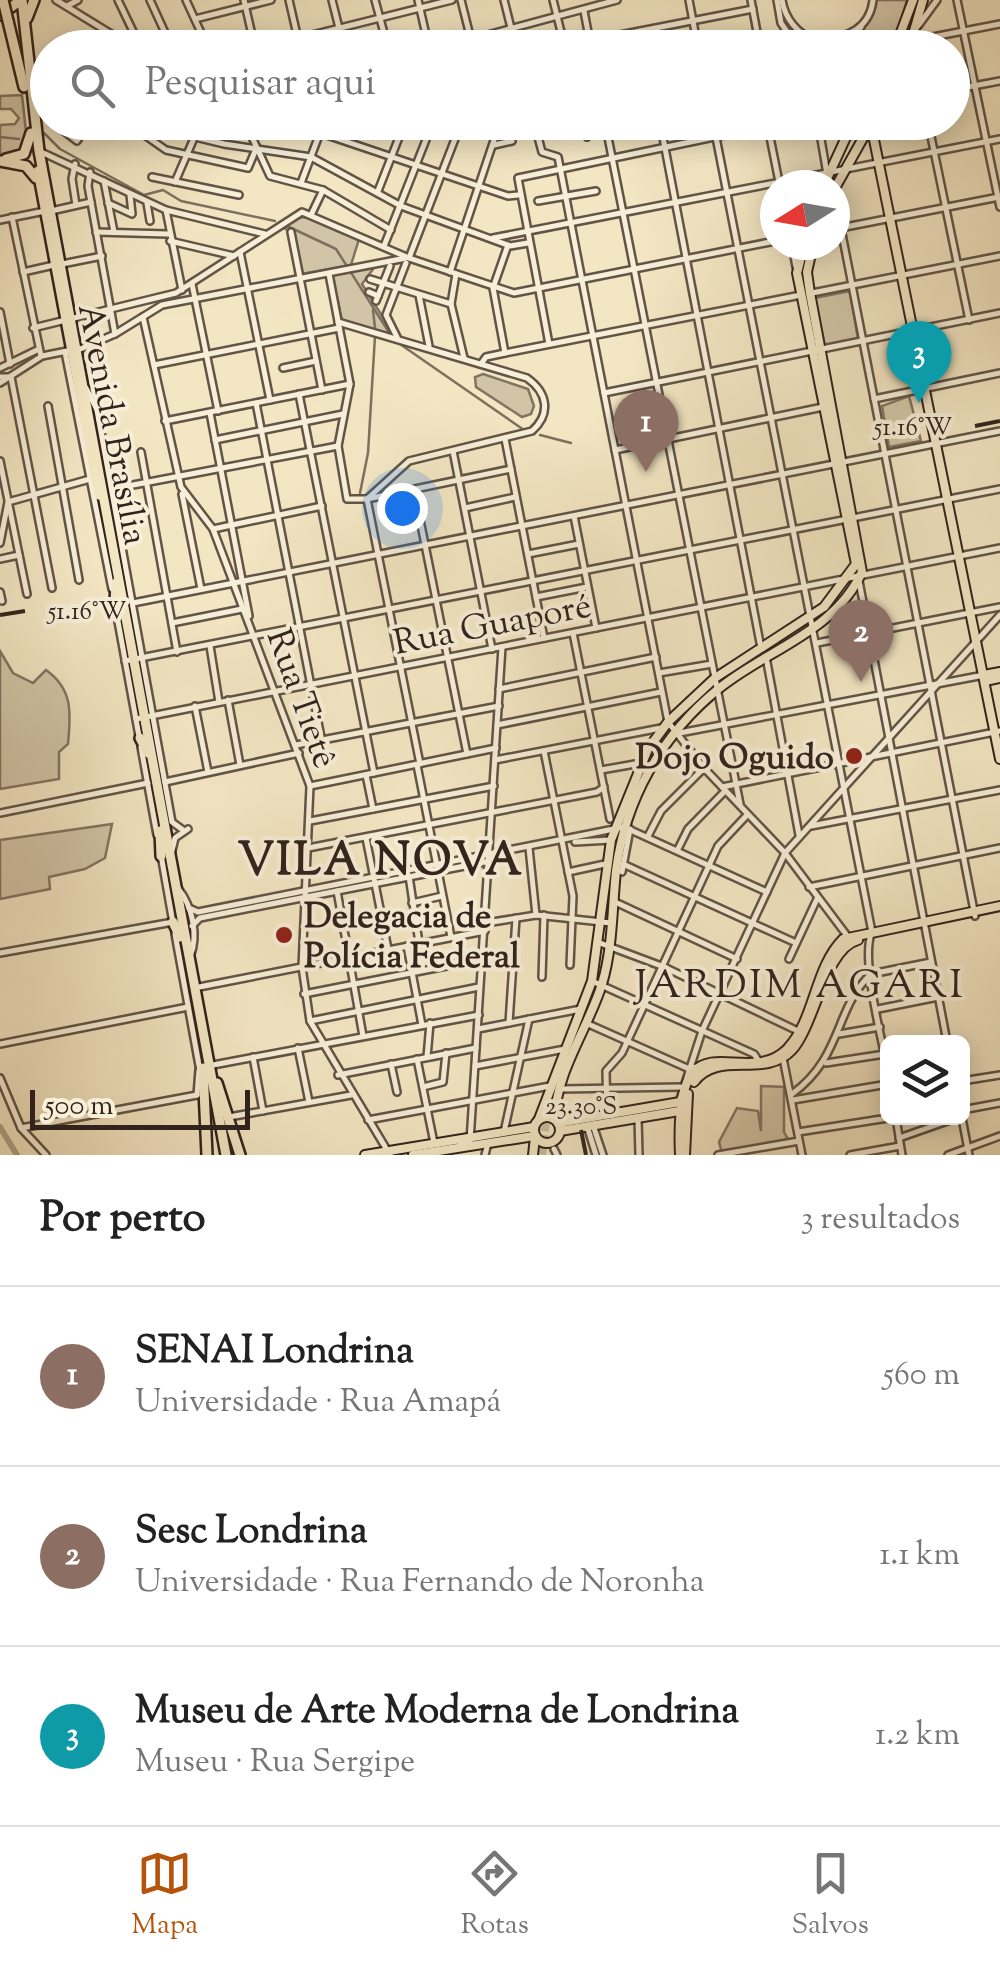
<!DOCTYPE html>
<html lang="pt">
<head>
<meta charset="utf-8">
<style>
	:root { --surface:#fff; --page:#f2f2f2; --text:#222; --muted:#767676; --line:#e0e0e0; --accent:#b45309 }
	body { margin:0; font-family:"Sorts Mill Goudy",serif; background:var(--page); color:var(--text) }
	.controls { position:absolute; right:30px; bottom:30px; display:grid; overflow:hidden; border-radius:15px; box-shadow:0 5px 25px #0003 }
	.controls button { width:90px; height:90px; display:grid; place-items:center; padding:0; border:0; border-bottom:2px solid var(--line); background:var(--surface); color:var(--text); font:50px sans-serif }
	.compass { position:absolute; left:760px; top:170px; width:90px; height:90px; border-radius:50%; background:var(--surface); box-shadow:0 5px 25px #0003; rotate:259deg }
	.scale { position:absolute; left:30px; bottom:25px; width:220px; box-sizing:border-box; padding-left:10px; border:5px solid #32231d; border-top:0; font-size:28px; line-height:35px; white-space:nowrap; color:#32231d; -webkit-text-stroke:8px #f7efd8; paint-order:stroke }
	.you { position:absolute; left:402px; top:508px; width:35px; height:35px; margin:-25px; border:8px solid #fff; border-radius:50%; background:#1a73e8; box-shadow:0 0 0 15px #1a73e833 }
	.badge { display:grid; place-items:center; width:65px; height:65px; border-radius:50%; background:var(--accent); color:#fff; font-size:32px; font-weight:700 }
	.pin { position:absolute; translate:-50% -82px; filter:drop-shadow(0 2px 5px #0008) }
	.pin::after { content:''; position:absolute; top:52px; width:35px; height:30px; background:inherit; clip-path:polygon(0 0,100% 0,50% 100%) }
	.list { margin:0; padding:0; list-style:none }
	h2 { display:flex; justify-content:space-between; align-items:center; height:130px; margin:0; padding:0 40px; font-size:42px }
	h2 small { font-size:32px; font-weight:400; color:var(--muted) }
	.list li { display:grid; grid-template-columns:65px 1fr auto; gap:30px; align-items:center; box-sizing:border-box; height:180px; padding:0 40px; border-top:2px solid var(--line) }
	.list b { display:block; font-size:38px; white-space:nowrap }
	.list p { margin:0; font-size:32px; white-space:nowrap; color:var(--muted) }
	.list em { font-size:32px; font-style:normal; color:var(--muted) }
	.icon { flex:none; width:55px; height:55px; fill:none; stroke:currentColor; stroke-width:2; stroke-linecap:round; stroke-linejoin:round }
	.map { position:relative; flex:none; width:1000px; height:1155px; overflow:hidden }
	.search { position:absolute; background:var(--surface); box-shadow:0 5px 25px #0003; left:30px; right:30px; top:30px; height:110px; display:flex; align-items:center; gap:25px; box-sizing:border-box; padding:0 35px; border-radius:55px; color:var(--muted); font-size:38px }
	.sheet { height:670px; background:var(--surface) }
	nav { display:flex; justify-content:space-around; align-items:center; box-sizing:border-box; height:140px; border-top:2px solid var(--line); background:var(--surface); font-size:28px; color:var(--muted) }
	nav a { display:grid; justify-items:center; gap:5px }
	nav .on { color:var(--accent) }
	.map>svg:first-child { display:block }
	.green { fill:#d2c5a7; stroke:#827462; stroke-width:2.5 }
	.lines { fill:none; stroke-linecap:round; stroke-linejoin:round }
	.stream { stroke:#7e705f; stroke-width:2.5 }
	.river { stroke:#b1a48b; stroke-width:6 }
	.major-tunnel { stroke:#ccbfa2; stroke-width:8; stroke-dasharray:8 4; stroke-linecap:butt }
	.minor-casing { stroke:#625446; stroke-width:10 }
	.major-casing { stroke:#32231d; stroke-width:12 }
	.highway-casing { stroke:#32231d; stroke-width:14 }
	.minor { stroke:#f7efd8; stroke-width:5 }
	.major { stroke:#f3e6c3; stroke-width:8 }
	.highway { stroke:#f3e6c3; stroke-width:9 }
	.highway-bridge-casing { stroke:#32231d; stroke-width:14; stroke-linecap:butt }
	.highway-bridge { stroke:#f3e6c3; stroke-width:9 }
	.ticks { fill:none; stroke:#32231d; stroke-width:4 }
	.poi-dot { fill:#8f2418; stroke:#f7efd8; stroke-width:4 }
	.labels { text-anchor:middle; stroke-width:8; stroke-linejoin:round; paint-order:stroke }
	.street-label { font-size:35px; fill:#32231d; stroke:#f7efd8 }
	.poi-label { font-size:35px; font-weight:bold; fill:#32231d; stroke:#f7efd8; text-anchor:end }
	.quarter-label { font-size:40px; letter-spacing:2.5px; fill:#32231d; stroke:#f7efd8 }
	.district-label { font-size:45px; font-weight:bold; letter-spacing:2.5px; fill:#32231d; stroke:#f7efd8 }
	.ticks-label { font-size:25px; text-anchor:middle; fill:#32231d; stroke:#f7efd8; stroke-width:8; stroke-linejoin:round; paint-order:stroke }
</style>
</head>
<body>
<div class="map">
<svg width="1000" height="1155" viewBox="0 0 1000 1155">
	<rect width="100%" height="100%" fill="#f3e6c3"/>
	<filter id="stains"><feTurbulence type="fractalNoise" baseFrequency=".002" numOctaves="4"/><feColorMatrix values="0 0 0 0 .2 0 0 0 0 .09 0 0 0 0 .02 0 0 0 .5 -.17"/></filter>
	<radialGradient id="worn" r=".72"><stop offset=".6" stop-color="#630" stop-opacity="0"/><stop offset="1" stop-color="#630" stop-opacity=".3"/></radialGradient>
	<g class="green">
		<path d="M874 0H907L896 37 855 47H801L783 20 780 6 799 36 830 45C855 40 871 26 874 0Z"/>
		<polygon points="22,95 27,141 18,153 0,154 0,125 15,124 19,118 11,109 0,109 0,96"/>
		<polygon points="299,217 314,218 359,239 351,265 302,274 293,233 282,227"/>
		<polygon points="376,265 362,284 394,335 342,321 332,274"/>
		<polygon points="850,291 858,339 825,346 815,298"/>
		<polygon points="483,374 528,389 534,406 531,414 522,417 476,387 475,377"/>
		<polygon points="909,396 921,441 889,447 882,406"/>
		<path d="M0 651 13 673 33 683 46 670C73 689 71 713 68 744L59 752V779L0 789Z"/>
		<polygon points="112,824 105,858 85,869 49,877 50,889 0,899 0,840"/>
		<polygon points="761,1086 784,1087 784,1132 789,1141 722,1153 719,1142 737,1108 758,1111 761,1131"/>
	</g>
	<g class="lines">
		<g class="stream">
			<polyline points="44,133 60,149 144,195 163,190 181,201 275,221"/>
			<polyline points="0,137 19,139"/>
			<polyline points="287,226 336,249 390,334"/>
			<polyline points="373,310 375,328"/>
			<polyline points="397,342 524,430"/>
			<polyline points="540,435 571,443"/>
			<polyline points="360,493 368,453 375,336"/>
		</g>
		<polyline class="river" points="0,1127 17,1155"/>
		<polyline class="major-tunnel" points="542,1155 548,1104"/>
		<defs>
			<g id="minor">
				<polyline points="56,0 134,48"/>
				<polyline points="118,0 141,48"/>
				<polyline points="150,0 172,48"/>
				<polyline points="186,0 208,48"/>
				<polyline points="244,0 255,48"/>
				<polyline points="289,0 300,48"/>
				<polyline points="332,0 344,48"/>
				<polyline points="375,0 388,48"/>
				<polyline points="418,0 429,48"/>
				<polyline points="461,0 473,48"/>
				<polyline points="504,0 516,48"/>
				<polyline points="553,0 565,48"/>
				<polyline points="689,0 698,48"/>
				<polyline points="751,0 760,48"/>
				<polyline points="777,0 781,23 798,48"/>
				<path d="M782 0C788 38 833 58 861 27"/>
				<polyline points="957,0 1000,207"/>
				<polyline points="67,6 78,0"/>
				<polyline points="584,11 591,48"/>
				<polyline points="195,19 271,0"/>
				<polyline points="918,26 937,0"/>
				<polyline points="640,31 644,48"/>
				<path d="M821 39C848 39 870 27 873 0"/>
				<polyline points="589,41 753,9"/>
				<polyline points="260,48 452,0"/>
				<polyline points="439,48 617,0"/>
				<polyline points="719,48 758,40"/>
				<polyline points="876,48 1000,24"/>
				<polyline points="952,90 1000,81"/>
				<polyline points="45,103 48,113"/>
				<polyline points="52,122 77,141 89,122"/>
				<polyline points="126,122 166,150 248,168 256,149"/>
				<polyline points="133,122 224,144 311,157 401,206 510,246 528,243"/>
				<polyline points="245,122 270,176 323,190 391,230"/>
				<polyline points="288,122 508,196 518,195"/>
				<polyline points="446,122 483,130 519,122"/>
				<polyline points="534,122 542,152 558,157 668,722 704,768 785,853 848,937"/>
				<polyline points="584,122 587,137"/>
				<polyline points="605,122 740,804"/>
				<polyline points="660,122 761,648"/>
				<path d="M713 122 872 932C860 956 882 1041 888 1070"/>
				<polyline points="767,122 779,182"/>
				<polyline points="818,122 827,174"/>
				<polyline points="928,122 969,320"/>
				<polyline points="494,145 512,141 509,125"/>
				<polyline points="39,151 166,210 265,234"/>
				<polyline points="75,164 72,179 76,205"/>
				<polyline points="90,172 88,186 115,334"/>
				<polyline points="152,177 239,195"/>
				<polyline points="104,181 114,232"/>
				<polyline points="175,182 201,122"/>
				<polyline points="301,183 324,122"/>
				<polyline points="378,191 405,122"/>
				<polyline points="835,198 975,916"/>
				<polyline points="538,201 596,191"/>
				<polyline points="108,203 132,214 130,195"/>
				<polyline points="147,203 150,221"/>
				<polyline points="166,210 182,290"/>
				<polyline points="51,211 91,202"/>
				<polyline points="312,213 323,190"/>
				<polyline points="12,217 41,356"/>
				<polyline points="0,220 45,211"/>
				<polyline points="835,229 999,197"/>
				<polyline points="96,232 168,234"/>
				<polyline points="291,232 322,390"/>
				<polyline points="493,238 1000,139"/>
				<polyline points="170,241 234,256"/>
				<polyline points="792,245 796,267"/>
				<polyline points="384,246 433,122"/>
				<polyline points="240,252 270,400"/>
				<polyline points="409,258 460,126"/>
				<polyline points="62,264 102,256"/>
				<polyline points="23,272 54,265"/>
				<polyline points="450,272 498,128"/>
				<polyline points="329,274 350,384 338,446 347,499 367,499 511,469"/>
				<polyline points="456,274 451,304 464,358"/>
				<polyline points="370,279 451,304"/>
				<polyline points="192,284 218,411"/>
				<polyline points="369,292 378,296"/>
				<polyline points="812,293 1000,256"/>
				<polyline points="419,295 429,346"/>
				<polyline points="376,301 390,266"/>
				<polyline points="0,312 10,364"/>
				<polyline points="143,317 181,487 213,529 310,786 302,967 310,1021 390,1155"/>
				<path d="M338 322 527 378C548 393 551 414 532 431L409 461 367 499"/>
				<polyline points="33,328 176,293 302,212 409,258 514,293 775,241"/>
				<polyline points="397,337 386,315 406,263"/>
				<polyline points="549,344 518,178 786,122"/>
				<polyline points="78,350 115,334 162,305 406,258"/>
				<polyline points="65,352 112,589"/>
				<polyline points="505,353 493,288 508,245"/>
				<polyline points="481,364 486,357 505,353 801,295"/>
				<polyline points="154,365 339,328"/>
				<polyline points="0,368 37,350"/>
				<polyline points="283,368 316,361"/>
				<polyline points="0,377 11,377"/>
				<polyline points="11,377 52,588"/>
				<polyline points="0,383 42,356 67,351"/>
				<polyline points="86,388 97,410 172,822 183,830"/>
				<polyline points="604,393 1000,313"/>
				<polyline points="299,394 374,773"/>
				<polyline points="874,399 1000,373"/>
				<polyline points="256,403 326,763"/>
				<polyline points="48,406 79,580"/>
				<polyline points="210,413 249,616"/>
				<polyline points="165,421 350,384"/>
				<polyline points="505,439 544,638"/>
				<polyline points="215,440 343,414"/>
				<polyline points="615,450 823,407"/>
				<polyline points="453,451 492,649"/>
				<polyline points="141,452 177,652"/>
				<polyline points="0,461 27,594"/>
				<polyline points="112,489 338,446"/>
				<polyline points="414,490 467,754"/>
				<polyline points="182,494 201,589"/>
				<polyline points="367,499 420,764"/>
				<polyline points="465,508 515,497"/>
				<polyline points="574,516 596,628"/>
				<polyline points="213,529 322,506"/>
				<polyline points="0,543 8,502 90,479"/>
				<polyline points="528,554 579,544"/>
				<polyline points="0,559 19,555"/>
				<polyline points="859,581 947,1042"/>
				<polyline points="0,592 2,601"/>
				<polyline points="536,597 587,587"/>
				<polyline points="133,603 1000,431"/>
				<polyline points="115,605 139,736"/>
				<polyline points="172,623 242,609"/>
				<polyline points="573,633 610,819"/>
				<polyline points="817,643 1000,607"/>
				<polyline points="210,646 219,702"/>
				<polyline points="766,657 799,835"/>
				<polyline points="125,661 1000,489"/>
				<polyline points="659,673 712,664"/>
				<polyline points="499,689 656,657"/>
				<polyline points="228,700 240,765"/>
				<polyline points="195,706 208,772"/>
				<polyline points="136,719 1000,548"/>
				<polyline points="497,725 661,692"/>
				<polyline points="674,734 984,675"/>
				<polyline points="296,745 499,706"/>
				<polyline points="141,747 157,835"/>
				<polyline points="544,751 573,896 570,965"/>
				<polyline points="495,760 661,728"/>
				<polyline points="417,765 451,937"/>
				<polyline points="601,770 635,764"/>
				<polyline points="366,775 373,809"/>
				<polyline points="165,782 299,753"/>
				<polyline points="310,786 496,748"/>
				<polyline points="722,787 1000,731"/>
				<polyline points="0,813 148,783"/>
				<polyline points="310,821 494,786"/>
				<polyline points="811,826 1000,790"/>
				<polyline points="648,836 661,811 704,768"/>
				<polyline points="366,838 388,949"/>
				<polyline points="575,842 611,840"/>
				<polyline points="308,848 597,792 604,787"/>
				<polyline points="529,848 536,915"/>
				<polyline points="678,849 688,829 725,791"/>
				<polyline points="172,851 175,838 188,829"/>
				<polyline points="161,855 173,923"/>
				<polyline points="623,864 796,943"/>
				<polyline points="568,872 605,864"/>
				<polyline points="622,872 630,829"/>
				<polyline points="409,876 419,943"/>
				<polyline points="809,887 1000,848"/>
				<path d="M178 888C192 906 199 935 190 957"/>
				<polyline points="337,891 363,1036"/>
				<polyline points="613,901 737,959"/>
				<polyline points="412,903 442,896"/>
				<polyline points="189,908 198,912 624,827 767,892"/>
				<polyline points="486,923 536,915 611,923"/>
				<polyline points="192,926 200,918 490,861"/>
				<polyline points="175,934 200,1071"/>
				<polyline points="600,943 664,967 802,1033"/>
				<polyline points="407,946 422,1025"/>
				<polyline points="0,953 173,922"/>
				<polyline points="789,959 817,899"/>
				<polyline points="871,974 931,962"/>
				<polyline points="542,977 544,915"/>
				<polyline points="592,981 754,1054 758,1060"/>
				<polyline points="194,988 485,931"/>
				<polyline points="304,994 482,959"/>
				<polyline points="878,1009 938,997"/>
				<polyline points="310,1021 479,987"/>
				<polyline points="509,1023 516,918"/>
				<polyline points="586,1023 687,1068 699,1067"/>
				<polyline points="478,1029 581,1009"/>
				<polyline points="839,1034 880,1027"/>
				<polyline points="0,1044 188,1007"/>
				<polyline points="298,1048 309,1102"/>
				<polyline points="253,1057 263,1111"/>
				<polyline points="427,1057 430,1023"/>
				<polyline points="783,1058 802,1155"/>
				<polyline points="417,1059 434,1143"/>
				<polyline points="826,1063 885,1054"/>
				<polyline points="391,1064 397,1092"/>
				<polyline points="213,1065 479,1015"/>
				<polyline points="475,1066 565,1049"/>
				<polyline points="338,1075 476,1048"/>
				<polyline points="0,1078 21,1128 46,1155"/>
				<polyline points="962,1081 1000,1075"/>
				<polyline points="423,1087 443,1082 446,1053"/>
				<polyline points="561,1089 681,1087"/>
				<path d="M792 1094C843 1057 834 1009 871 974"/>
				<polyline points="197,1095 199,1070"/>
				<polyline points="793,1100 888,1084"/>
				<polyline points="679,1102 702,1031 785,853 1000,615"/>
				<polyline points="962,1110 1000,1103"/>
				<polyline points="607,1115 606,1071 622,1053 718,846 747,815"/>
				<polyline points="229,1117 351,1095"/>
				<polyline points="638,1118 639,1155"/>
				<polyline points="896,1118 902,1155"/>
				<polyline points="962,1118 969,1155"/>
				<polyline points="368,1120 550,1086"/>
				<polyline points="593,1125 603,1155"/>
				<polyline points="587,1126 596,1155"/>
				<polyline points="21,1128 197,1095"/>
				<polyline points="504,1132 529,1019"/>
				<polyline points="798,1132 888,1118"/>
				<polyline points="899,1138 956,1118"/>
				<polyline points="460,1145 470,1141 502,647"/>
				<polyline points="554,1149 557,1155"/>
				<polyline points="485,1155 488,1143"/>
				<polyline points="718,1155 799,1141"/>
				<polyline points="850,1155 900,1146"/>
				<polyline points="948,1155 1000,1136"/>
			</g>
			<g id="major">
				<polyline points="895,48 913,0"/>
				<polyline points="909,48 923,0"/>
				<polyline points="871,125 1000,759"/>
				<polyline points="824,185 853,122"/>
				<polyline points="835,188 872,122"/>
				<polyline points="984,675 1000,672"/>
				<polyline points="985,681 1000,678"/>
				<path d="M694 1082C719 1049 764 1080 792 1050 815 1025 825 948 858 940"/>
				<circle cx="547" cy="1130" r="13"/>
				<polyline points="539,1119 592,981 611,840 648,749 668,722 715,678 824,607 856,564 797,273 804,245"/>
				<path d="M555 1119C555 1073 589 1027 602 984 613 947 612 909 616 871 625 800 661 736 717 690 765 650 834 633 862 572L810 293 807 272 813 245"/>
				<polyline points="558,1123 680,1102"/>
				<polyline points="560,1131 679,1111"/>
				<polyline points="365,1155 534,1127"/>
				<polyline points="413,1155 534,1136"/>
				<polyline points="533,1155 535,1137"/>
				<path d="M680 1155C673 1005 742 1093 787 1049 815 1020 814 968 843 939L1000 906"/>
				<polyline points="685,1155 688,1094"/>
			</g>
			<g id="highway">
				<polyline points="22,0 39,151 226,1155"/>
				<polyline points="0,15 21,0"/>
				<polyline points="27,18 34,0"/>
				<polyline points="8,21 24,87"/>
				<polyline points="6,159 24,154 31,133"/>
				<polyline points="0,161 26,166 36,178"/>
				<polyline points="38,171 99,495"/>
				<polyline points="115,603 116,583"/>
				<polyline points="140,738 148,753"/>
				<polyline points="160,831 161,856"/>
				<polyline points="173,922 180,937"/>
				<polyline points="203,1068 207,1155"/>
				<polyline points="217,1083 240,1155"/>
			</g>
		</defs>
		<use href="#minor" class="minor-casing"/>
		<use href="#major" class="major-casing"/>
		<use href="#highway" class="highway-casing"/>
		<use href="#minor" class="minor"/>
		<use href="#major" class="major"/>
		<use href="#highway" class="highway"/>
		<defs>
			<polyline id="highway-bridge" points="3,0 8,21"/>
		</defs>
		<use href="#highway-bridge" class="highway-bridge-casing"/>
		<use href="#highway-bridge" class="highway-bridge"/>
	</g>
	<path class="ticks" d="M975 426 1000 421M0 615 25 611M581 1130 586 1155"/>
	<g class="poi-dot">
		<circle cx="854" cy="756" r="10"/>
		<circle cx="284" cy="935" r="10"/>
	</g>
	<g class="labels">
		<g class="street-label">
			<text transform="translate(114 424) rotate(79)" y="12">Avenida Brasília</text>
			<text transform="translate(492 623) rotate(-11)" y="12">Rua Guaporé</text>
			<text transform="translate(303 698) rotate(70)" y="12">Rua Tietê</text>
		</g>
		<g class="poi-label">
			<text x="834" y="768">Dojo Oguido</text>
			<text x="304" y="927" text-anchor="start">Delegacia de<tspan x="304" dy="40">Polícia Federal</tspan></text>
		</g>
		<g class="quarter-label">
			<text x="800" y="997">JARDIM AGARI</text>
		</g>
		<g class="district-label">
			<text x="381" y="874">VILA NOVA</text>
		</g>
	</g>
	<g class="ticks-label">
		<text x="913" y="435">51.16°W</text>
		<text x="87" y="619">51.16°W</text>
		<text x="581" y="1114">23.30°S</text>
	</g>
	<rect width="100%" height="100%" filter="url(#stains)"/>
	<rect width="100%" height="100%" fill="url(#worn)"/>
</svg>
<div class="controls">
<button><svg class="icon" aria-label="layers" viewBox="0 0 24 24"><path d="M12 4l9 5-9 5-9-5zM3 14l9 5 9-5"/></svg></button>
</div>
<svg class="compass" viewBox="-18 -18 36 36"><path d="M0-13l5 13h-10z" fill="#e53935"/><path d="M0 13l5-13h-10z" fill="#767676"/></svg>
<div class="scale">500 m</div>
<div class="you"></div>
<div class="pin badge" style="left:646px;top:472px;background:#8d6e63">1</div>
<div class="pin badge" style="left:861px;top:682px;background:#8d6e63">2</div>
<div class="pin badge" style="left:919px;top:403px;background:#0f9aa8">3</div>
<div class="search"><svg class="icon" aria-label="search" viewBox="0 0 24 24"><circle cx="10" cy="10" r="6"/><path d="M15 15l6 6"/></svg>Pesquisar aqui</div>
</div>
<section class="sheet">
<h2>Por perto<small>3 resultados</small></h2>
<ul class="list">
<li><span class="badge" style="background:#8d6e63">1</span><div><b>SENAI Londrina</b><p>Universidade · Rua Amapá</p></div><em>560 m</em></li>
<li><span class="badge" style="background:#8d6e63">2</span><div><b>Sesc Londrina</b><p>Universidade · Rua Fernando de Noronha</p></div><em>1.1 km</em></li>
<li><span class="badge" style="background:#0f9aa8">3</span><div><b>Museu de Arte Moderna de Londrina</b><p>Museu · Rua Sergipe</p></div><em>1.2 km</em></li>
</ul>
</section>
<nav>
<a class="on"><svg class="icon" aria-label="map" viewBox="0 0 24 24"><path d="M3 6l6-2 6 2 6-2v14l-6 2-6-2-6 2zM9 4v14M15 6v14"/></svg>Mapa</a>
<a><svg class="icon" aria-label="directions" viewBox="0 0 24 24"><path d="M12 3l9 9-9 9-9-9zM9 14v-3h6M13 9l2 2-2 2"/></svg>Rotas</a>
<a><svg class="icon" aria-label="saved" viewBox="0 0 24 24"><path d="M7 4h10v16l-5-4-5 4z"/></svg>Salvos</a>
</nav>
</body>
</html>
